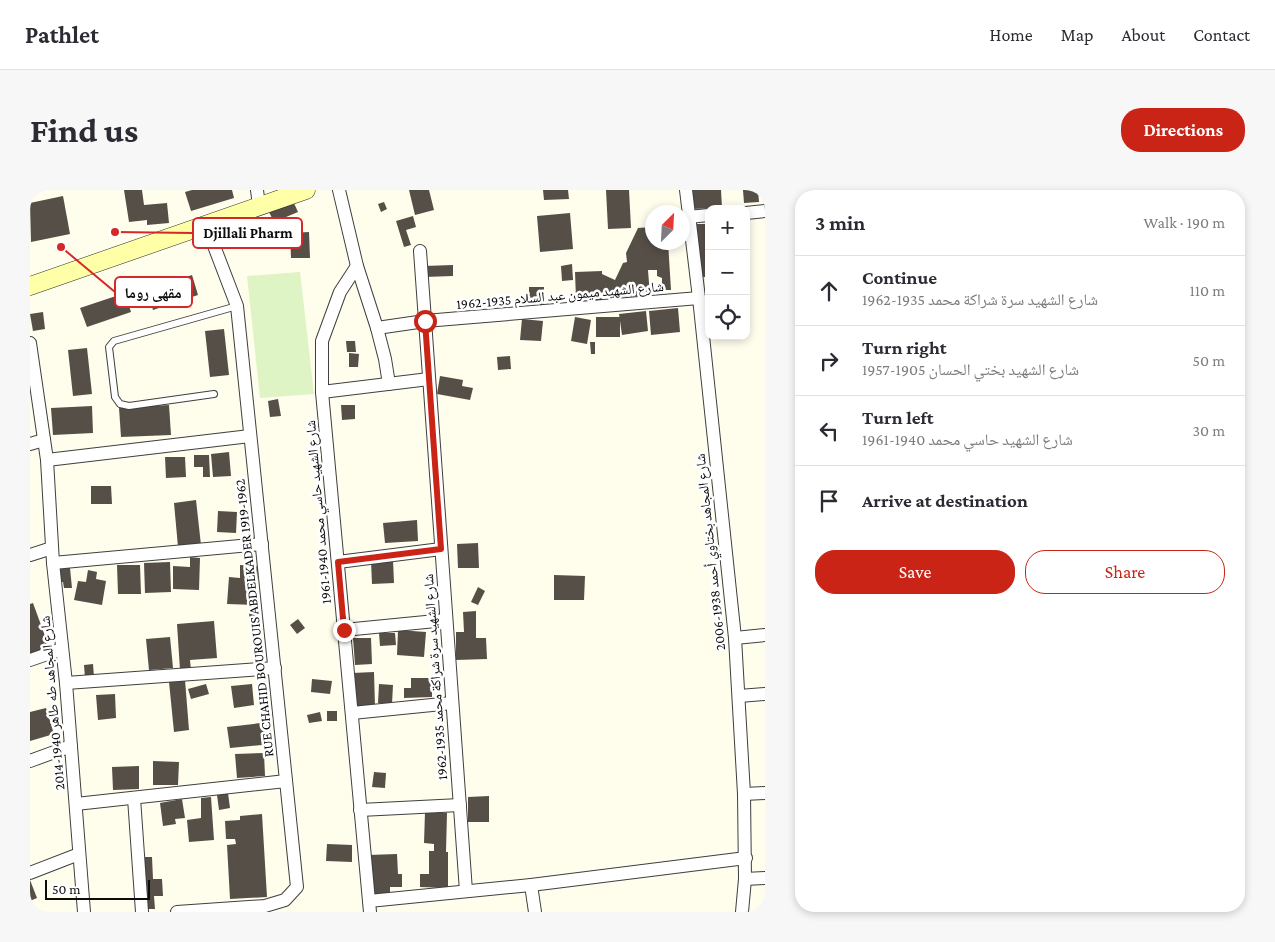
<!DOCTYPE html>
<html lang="en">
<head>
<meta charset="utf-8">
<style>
	:root { --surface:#fff; --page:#f7f7f7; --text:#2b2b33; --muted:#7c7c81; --line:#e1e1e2; --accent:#ca2417 }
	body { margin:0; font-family:"Crimson Pro","Noto Naskh Arabic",serif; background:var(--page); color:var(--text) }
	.controls { position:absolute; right:15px; top:15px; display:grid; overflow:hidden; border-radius:10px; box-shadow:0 2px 8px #0003 }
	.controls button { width:45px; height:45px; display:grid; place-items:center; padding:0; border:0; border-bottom:1px solid var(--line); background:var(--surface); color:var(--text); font:25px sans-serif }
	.compass { position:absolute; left:615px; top:15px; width:45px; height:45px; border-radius:50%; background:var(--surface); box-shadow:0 2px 8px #0003; rotate:24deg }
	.scale { position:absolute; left:15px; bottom:12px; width:105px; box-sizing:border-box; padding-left:5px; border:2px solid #0c0c0c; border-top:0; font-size:14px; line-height:18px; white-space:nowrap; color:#0c0c0c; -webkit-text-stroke:4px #fff; paint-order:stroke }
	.stop { position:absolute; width:15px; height:15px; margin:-11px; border:4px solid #ca2417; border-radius:50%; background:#fff }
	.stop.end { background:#ca2417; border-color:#fff; box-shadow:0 1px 5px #0008 }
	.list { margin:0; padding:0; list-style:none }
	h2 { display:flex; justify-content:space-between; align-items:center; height:65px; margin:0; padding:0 20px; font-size:21px }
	h2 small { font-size:16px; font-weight:400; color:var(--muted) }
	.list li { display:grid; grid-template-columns:32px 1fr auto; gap:15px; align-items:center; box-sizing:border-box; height:70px; padding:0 20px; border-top:1px solid var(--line) }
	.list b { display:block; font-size:19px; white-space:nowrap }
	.list p { margin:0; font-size:16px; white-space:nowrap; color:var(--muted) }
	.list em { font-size:16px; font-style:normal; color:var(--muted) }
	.actions { display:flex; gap:10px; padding:15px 20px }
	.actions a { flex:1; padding:11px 0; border:1px solid var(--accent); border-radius:20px; text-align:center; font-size:18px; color:var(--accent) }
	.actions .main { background:var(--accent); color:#fff }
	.icon { flex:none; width:28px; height:28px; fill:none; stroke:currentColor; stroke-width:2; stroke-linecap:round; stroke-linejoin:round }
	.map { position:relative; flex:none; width:735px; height:722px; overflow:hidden; border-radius:20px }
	header { display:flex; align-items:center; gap:30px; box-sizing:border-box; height:70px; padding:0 25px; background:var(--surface); border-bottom:1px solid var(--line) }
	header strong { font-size:24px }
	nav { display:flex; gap:28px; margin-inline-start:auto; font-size:18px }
	.intro { display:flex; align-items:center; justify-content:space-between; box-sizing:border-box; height:120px; padding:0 30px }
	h1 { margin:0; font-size:35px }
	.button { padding:12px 22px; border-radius:20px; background:var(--accent); color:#fff; font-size:18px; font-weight:700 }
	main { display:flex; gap:30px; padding:0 30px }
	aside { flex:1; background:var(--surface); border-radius:20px; box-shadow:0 2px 8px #0003 }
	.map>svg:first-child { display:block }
	.pitch { fill:#def4c4 }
	.building { fill:#564f48 }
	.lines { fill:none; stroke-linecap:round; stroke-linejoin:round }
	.service-casing { stroke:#3f3f3f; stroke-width:8 }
	.minor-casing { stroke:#3f3f3f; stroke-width:14 }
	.secondary-casing { stroke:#2e2e2e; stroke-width:19 }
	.service { stroke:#fff; stroke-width:6 }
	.minor { stroke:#fff; stroke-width:12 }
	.secondary { stroke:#feffa7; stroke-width:18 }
	.route { stroke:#ca2417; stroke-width:6 }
	.labels { text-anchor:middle; stroke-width:5; stroke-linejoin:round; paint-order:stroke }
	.street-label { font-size:14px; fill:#0c0c0c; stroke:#fff }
	.leader { fill:none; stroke:#d62828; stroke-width:2 }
	.callout-dot { fill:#d62828; stroke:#fff; stroke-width:2 }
	.callout { fill:#fff; stroke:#d62828; stroke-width:2 }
	.callout-label { font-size:15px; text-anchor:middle; font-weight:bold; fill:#0c0c0c }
</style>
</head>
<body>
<header>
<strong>Pathlet</strong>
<nav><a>Home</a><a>Map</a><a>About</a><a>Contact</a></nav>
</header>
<div class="intro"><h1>Find us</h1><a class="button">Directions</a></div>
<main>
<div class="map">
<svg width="735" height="722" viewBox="0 0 735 722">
	<rect width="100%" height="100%" fill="#fffdec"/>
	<polygon class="pitch" points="270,82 284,204 230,208 217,86"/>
	<g class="building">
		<polygon points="94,0 112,0 114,15 137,13 139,33 117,35 117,30 99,32"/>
		<polygon points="162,0 202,0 204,8 161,21 155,2"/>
		<polygon points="379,0 399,0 404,20 385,25"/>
		<polygon points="513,0 538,0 539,9 514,10"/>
		<polygon points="576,0 599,0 601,38 578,39"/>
		<polygon points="660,0 691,0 692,18 661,19"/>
		<polygon points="713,0 728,0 729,12 714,13"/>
		<polygon points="33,6 40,44 1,52 0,13"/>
		<polygon points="263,11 268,22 244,32 239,22"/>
		<polygon points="354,12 357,19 351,22 348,14"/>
		<polygon points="540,23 543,59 510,62 507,26"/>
		<polygon points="383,26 386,37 376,40 381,55 374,57 366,31"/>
		<polygon points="665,34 679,34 679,87 668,87"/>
		<polygon points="622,37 622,52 638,52 641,100 632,100 632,88 627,86 627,80 618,80 620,106 569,107 574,110 550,111 546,109 545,82 572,81 572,84 585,90 593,73 597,72 596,63 608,38"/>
		<polygon points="279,42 280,68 261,68 260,43"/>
		<polygon points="542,74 543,90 532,91 531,76"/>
		<polygon points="423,75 423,86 394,87 394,76"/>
		<polygon points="162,85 168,105 123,120 117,100"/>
		<rect x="499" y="97" width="15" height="19"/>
		<polygon points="95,103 101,122 57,137 50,118"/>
		<polygon points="648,118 650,142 621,145 619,121"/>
		<polygon points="616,121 618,141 592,145 589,124"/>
		<polygon points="13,122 15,139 3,141 0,124"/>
		<polygon points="545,127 561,130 557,154 541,151"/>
		<rect x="566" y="127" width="24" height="20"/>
		<polygon points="492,129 513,131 511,151 490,150"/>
		<polygon points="194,139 199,185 180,187 175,141"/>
		<polygon points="316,151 325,151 326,162 317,162"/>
		<polygon points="560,152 565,152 565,164 561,164"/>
		<polygon points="57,158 62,204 43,206 38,160"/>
		<polygon points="319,163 329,164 328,177 319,177"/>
		<polygon points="480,166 481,179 468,180 467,167"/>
		<polygon points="410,186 433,190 432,196 443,198 440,210 407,204"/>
		<polygon points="248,209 251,226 240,227 238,211"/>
		<polygon points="139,215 141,245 91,247 89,218"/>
		<polygon points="311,215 325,215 325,229 312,230"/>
		<polygon points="62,216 63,243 23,245 21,218"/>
		<polygon points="199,262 201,286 183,287 181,264"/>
		<polygon points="164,265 179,265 180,287 173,287 173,277 164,277"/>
		<polygon points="135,267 155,267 156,287 136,288"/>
		<polygon points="61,296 81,296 82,314 61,314"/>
		<polygon points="166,310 171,355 148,357 144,313"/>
		<polygon points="188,321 207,322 206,343 187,342"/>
		<polygon points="387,330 388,351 355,353 353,333"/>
		<polygon points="448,353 449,378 428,378 427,354"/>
		<polygon points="160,367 170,368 169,400 143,399 143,376 160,377"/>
		<polygon points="363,370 364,393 342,394 341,371"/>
		<polygon points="140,372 141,402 115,403 114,373"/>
		<polygon points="87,375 110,375 111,404 88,404"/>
		<polygon points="210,375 228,376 226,415 197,414 199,387 210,388"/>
		<polygon points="40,378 42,398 34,398 33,392 25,393 23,379"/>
		<polygon points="58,380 67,382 66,389 76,391 72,415 44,410 48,391 56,392"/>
		<polygon points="524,385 555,386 554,410 524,410"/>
		<polygon points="448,397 455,401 448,415 441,412"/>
		<polygon points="3,413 19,457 0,464 0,414"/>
		<polygon points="446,421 446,448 456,448 457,469 426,470 426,442 434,442 433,422"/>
		<polygon points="229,422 231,442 221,443 219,423"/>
		<polygon points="268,429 275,438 267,444 260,435"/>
		<polygon points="184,431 187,468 160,470 161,480 150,480 147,434"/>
		<polygon points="368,440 396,442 394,467 367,465"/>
		<polygon points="349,443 365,443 366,455 350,456"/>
		<polygon points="140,447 143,478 119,480 116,449"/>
		<polygon points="323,448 341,448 342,474 325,475"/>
		<polygon points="63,474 64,487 55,488 54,475"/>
		<polygon points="344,482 345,517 323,517 322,483"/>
		<polygon points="381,488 402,488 402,507 374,508 374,498 381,498"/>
		<polygon points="282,489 302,491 300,504 281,502"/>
		<polygon points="155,490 159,540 144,542 139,492"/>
		<polygon points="176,494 179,504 161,509 158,499"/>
		<polygon points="222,494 224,515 204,518 201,496"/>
		<polygon points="349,494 363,495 362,514 348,513"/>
		<polygon points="85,504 86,528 68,530 66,505"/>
		<polygon points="16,518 24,544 0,551 0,522"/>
		<rect x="297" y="521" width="10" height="10"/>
		<polygon points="290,522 292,531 279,533 277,525"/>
		<polygon points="240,532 242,554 200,558 197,537"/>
		<polygon points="234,563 235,586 207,588 205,564"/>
		<polygon points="123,571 149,572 148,595 123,595"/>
		<polygon points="109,576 109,599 83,600 82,577"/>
		<polygon points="344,582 356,583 355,598 342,597"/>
		<polygon points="198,603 200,618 189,620 187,605"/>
		<polygon points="459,606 459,632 438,632 438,607"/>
		<polygon points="181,607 184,650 159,652 157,630 171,628 171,608"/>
		<polygon points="152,609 155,628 145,629 146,634 133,636 130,613"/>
		<polygon points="395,622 417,623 416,662 418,662 418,698 390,697 390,684 399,684 399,661 404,661 404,654 394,653"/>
		<polygon points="232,624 237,707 200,709 197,655 206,654 205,649 196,649 195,631 210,630 210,626"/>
		<polygon points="297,654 322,655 322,672 296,671"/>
		<polygon points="367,664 368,684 372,684 372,697 360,697 360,705 341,706 338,665"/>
		<polygon points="111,667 122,667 123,689 132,689 133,706 124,706 125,719 113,719"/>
		<polygon points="0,690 7,708 0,711"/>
	</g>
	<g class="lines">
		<defs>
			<polyline id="service" points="184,204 99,216 90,214 85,207 79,157 84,151 207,116"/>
			<g id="minor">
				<polyline points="227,0 229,16"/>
				<polyline points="309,0 327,76 347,138 395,131 669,108"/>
				<polyline points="656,0 669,108 705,448 714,604 715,689 712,722"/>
				<polyline points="716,23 735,21"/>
				<polyline points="658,27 679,25"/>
				<polyline points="390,61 436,701"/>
				<polyline points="327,76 310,102 292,151 292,202 340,722"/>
				<polyline points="347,138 355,169 359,194"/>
				<polyline points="0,153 17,270 23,373 36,493 54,722"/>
				<polyline points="292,202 399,189"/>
				<polyline points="0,254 14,250"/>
				<polyline points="17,270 220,246"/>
				<polyline points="0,365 22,358"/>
				<polyline points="308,372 411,359"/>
				<polyline points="23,373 232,354"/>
				<polyline points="314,440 416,430"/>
				<polyline points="705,448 735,445"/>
				<polyline points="0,470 32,459"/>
				<polyline points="36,493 245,478"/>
				<polyline points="709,506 735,504"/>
				<polyline points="322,523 422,513"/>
				<polyline points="0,571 41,556"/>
				<polyline points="714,604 735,603"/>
				<polyline points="104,608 112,722"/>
				<polyline points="46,614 256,591"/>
				<polyline points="330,620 430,615"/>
				<polyline points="0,683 49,664"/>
				<polyline points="715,689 735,688"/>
				<polyline points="501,695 505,722"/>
				<polyline points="339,711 501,695 716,668"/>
				<polyline points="147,722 235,716 255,710 267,697 207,116 176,35"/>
			</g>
			<polyline id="secondary" points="0,96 276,0"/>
		</defs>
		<use href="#service" class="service-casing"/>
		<use href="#minor" class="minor-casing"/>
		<use href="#secondary" class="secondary-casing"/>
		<use href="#service" class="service"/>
		<use href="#minor" class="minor"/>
		<use href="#secondary" class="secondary"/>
	</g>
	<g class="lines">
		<polyline class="route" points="314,440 308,372 411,359 395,131"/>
	</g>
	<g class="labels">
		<g class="street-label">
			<text transform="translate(530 105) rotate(-5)" y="5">شارع الشهيد ميمون عبد السلام 1935-1962</text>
			<text transform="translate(288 322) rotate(-95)" y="5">شارع الشهيد حاسي محمد 1940-1961</text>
			<text transform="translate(680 362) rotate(-96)" y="5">شارع المجاهد بختاوي أحمد 1938-2006</text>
			<text transform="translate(224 428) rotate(-96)" y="5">RUE CHAHID BOUROUIS ABDELKADER 1919-1962</text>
			<text transform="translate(405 487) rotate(-94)" y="5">شارع الشهيد سرة شراكة محمد 1935-1962</text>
			<text transform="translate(22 513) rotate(-95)" y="5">شارع المجاهد طه طاهر 1940-2014</text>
		</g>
	</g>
	<path class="leader" d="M85 42L163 43M31 57L85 102"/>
	<g class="callout-dot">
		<circle cx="85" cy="42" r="5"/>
		<circle cx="31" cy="57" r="5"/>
	</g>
	<g class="callout">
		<rect x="163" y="28" width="109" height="30" rx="5"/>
		<rect x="85" y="87" width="77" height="30" rx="5"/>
	</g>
	<g class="callout-label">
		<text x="218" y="48">Djillali Pharm</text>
		<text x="123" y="108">مقهى روما</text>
	</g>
</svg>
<div class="controls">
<button>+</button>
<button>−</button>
<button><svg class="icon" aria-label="locate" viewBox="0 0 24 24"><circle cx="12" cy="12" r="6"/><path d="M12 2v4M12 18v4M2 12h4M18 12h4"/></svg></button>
</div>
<svg class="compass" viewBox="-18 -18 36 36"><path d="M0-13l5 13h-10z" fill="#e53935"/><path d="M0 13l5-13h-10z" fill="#7c7c81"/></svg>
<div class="scale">50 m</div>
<div class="stop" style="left:395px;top:131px"></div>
<div class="stop end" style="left:314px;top:440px"></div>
</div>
<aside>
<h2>3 min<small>Walk · 190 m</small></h2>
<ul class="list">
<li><svg class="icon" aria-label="ahead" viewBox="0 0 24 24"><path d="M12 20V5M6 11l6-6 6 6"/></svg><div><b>Continue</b><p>شارع الشهيد سرة شراكة محمد 1935-1962</p></div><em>110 m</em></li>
<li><svg class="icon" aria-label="right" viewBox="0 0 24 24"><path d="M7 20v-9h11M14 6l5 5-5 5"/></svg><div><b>Turn right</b><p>شارع الشهيد بختي الحسان 1905-1957</p></div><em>50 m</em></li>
<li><svg class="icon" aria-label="left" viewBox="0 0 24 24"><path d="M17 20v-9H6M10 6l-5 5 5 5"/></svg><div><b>Turn left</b><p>شارع الشهيد حاسي محمد 1940-1961</p></div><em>30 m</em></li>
<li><svg class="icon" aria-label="arrive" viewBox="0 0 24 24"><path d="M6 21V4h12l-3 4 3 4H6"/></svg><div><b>Arrive at destination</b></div></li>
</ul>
<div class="actions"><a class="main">Save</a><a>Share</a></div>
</aside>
</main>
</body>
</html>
